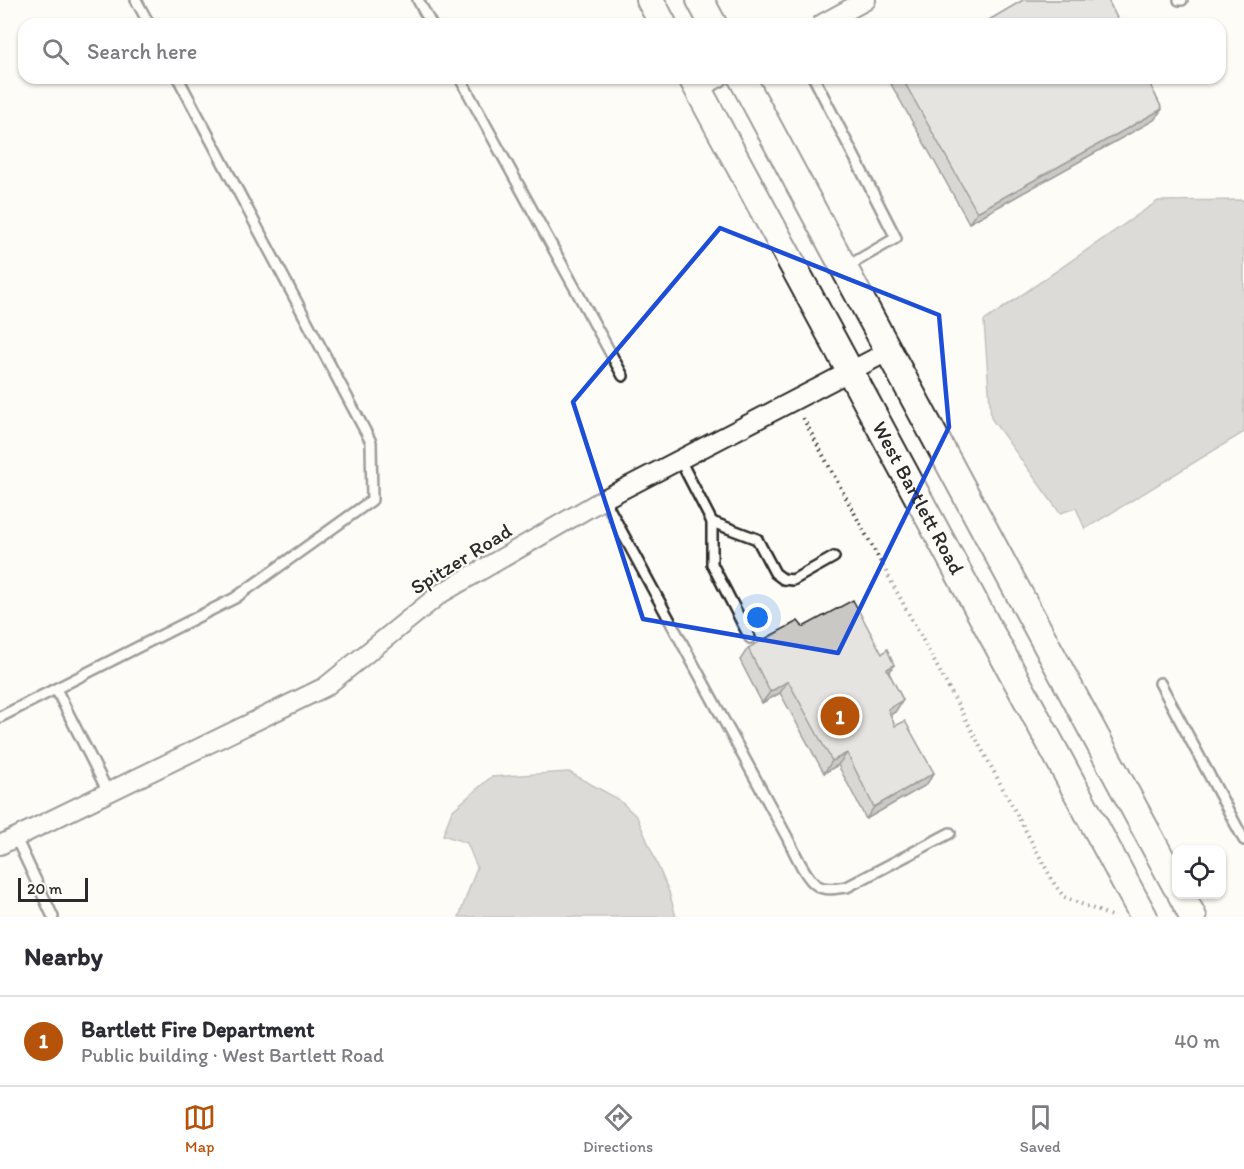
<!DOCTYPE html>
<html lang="en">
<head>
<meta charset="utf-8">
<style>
	:root { --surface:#fff; --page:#f2f2f3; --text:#2b2b33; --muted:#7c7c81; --line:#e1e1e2; --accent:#b45309 }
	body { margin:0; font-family:Itim,sans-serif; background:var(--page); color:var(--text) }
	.controls { position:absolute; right:18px; bottom:18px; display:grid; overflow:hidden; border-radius:12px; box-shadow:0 2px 4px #0004 }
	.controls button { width:54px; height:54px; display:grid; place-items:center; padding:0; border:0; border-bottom:2px solid var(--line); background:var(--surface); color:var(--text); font:30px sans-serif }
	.scale { position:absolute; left:18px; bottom:15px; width:70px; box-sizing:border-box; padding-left:6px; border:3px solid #2b2b2b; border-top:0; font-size:16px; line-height:21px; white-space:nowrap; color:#2b2b2b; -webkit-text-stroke:4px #fdfcf7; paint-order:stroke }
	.you { position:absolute; left:758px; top:618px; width:21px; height:21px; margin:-15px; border:4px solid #fff; border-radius:50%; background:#1a73e8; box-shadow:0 0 0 9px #1a73e833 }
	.badge { display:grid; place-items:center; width:39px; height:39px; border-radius:50%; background:var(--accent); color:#fff; font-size:20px; font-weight:700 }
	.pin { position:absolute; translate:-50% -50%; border:3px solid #fff; box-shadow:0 2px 6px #0006 }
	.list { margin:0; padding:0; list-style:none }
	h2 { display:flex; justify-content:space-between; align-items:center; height:78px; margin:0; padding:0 24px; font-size:26px }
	h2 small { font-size:20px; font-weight:400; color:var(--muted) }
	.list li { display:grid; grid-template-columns:39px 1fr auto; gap:18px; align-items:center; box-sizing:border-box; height:90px; padding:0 24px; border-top:2px solid var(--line) }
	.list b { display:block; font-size:22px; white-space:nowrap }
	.list p { margin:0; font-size:20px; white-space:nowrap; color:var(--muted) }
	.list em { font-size:20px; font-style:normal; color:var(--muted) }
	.icon { flex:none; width:33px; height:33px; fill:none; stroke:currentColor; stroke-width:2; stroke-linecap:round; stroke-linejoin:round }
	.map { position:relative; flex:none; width:1244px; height:917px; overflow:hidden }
	.search { position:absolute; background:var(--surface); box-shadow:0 2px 4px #0004; left:18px; right:18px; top:18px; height:66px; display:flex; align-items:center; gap:15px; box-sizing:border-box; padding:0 21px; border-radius:18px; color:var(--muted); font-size:22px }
	.sheet { height:168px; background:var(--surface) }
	nav { display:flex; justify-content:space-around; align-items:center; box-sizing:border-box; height:84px; border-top:2px solid var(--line); background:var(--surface); font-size:16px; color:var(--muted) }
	nav a { display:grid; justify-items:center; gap:3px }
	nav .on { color:var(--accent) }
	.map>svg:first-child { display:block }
	.water { fill:#b5b4b1; stroke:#7e7d7b; stroke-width:1.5 }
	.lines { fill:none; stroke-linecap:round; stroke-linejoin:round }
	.lane-casing { stroke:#2b2b2b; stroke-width:14 }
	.street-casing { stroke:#2b2b2b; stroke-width:22 }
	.secondary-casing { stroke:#2b2b2b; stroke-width:30 }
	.path { stroke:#2b2b2b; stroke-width:4; stroke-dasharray:1.5 4.5; stroke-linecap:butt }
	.lane { stroke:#fdfcf7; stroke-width:9 }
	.street { stroke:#fdfcf7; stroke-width:18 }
	.secondary { stroke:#fdfcf7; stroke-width:26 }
	.wall { fill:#adaca9; stroke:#2b2b2b; stroke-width:1.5 }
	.shaded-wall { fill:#8d8c89; stroke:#2b2b2b; stroke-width:1.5 }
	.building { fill:#c9c8c4; stroke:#2b2b2b; stroke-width:1.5 }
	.marked { fill:none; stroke:#1d4ed8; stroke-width:4.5; stroke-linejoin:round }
	.labels { text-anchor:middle; stroke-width:4.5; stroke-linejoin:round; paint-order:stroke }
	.street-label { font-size:21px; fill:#2b2b2b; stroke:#fdfcf7 }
</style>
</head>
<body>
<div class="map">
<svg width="1244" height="917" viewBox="0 0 1244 917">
	<rect width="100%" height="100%" fill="#fdfcf7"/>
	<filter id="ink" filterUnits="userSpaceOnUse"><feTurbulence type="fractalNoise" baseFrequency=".0167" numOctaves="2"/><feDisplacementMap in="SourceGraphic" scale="12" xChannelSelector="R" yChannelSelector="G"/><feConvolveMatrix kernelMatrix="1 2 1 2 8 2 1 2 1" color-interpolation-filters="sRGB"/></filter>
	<g filter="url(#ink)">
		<g class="water">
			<polygon points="1244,200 1244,432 1085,529 1076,508 1060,513 991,418 984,321 1158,201"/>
			<polygon points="569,772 618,799 637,817 669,892 676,917 459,917 477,867 467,843 443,835 452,811 491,777"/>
		</g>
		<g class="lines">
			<defs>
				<g id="lane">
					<polyline points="136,0 149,24"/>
					<polyline points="418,0 431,24"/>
					<polyline points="1179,0 1182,0"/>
					<polyline points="460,78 623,376"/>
					<polyline points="814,78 896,238 846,267"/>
					<polyline points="680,460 712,522 712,564 750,638"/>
					<path d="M604 499 787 837C793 849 806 880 818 886 826 891 838 888 847 887L950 833"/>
					<polyline points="712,522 757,539 775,573 783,579 793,580 834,557"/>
					<polyline points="1160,683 1244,840"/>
					<polyline points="56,689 108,792"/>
					<polyline points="0,717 235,598 372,500 371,442 178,78"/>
					<polyline points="16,838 53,917"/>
				</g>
				<g id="street">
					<polyline points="822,24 866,0"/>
					<polyline points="698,88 718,78"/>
					<polyline points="0,845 325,687 440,594 604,499 889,351"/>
				</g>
				<g id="secondary">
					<polyline points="650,0 663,24"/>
					<polyline points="700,0 713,24"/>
					<path id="s1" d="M692 78 1144 917"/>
					<polyline points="742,78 1176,886"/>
					<polyline points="1181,894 1193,917"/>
				</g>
			</defs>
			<use href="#lane" class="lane-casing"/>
			<use href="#street" class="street-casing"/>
			<use href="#secondary" class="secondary-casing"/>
			<polyline class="path" points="803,418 1055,885 1064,897 1114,917"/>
			<use href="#lane" class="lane"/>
			<use href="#street" class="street"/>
			<use href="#secondary" class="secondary"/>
		</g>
		<g class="wall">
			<polygon points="895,78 1147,78 1162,109 1154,120 969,223 891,84"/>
			<polygon points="803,627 882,654 894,665 889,673 903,700 895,712 890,715 895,726 934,773 926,785 866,819 838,765 824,773 780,693 762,703 740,660 748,648"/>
		</g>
		<g class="shaded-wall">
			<polygon points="1162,109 1154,120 969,223 977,212"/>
			<polygon points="894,665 886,677 887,669"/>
			<polygon points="788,681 780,693 762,703 770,692"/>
			<polygon points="903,700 895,712 880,721 888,709"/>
			<polygon points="847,753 838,765 824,773 832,761"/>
			<polygon points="934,773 926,785 866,819 874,807"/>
		</g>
		<g class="building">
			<polygon points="1023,0 1108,0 1120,24 982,24"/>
			<polygon points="902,78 1147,78 1162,109 977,212"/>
			<polygon points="853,600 882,654 887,649 894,665 887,669 903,700 888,709 895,726 905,721 934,773 874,807 847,753 832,761 788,681 770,692 748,648 798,621 803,627"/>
		</g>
	</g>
	<path d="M0 0H1244V917H0ZM720 228 939 315 949 427 838 653 643 619 573 402Z" fill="#fdfcf7" fill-opacity=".55" fill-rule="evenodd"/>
	<path class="marked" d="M720 228 939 315 949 427 838 653 643 619 573 402Z"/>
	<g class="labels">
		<g class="street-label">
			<text dy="7" stroke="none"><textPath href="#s1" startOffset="477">West Bartlett Road</textPath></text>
			<text transform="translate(461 559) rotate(-32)" y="7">Spitzer Road</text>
		</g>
	</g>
</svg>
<div class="controls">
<button><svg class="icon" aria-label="locate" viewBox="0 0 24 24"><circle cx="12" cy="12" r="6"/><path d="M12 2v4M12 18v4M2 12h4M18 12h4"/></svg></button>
</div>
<div class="scale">20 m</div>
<div class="you"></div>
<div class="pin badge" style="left:840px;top:716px">1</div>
<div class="search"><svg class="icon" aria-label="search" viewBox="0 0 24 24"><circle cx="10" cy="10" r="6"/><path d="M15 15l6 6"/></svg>Search here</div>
</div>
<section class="sheet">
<h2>Nearby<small></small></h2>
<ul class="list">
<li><span class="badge">1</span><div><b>Bartlett Fire Department</b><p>Public building · West Bartlett Road</p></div><em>40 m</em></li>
</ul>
</section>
<nav>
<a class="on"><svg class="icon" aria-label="map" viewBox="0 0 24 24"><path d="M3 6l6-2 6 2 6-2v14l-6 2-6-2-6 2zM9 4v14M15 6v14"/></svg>Map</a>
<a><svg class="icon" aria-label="directions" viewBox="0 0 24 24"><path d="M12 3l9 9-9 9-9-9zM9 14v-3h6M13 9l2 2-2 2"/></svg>Directions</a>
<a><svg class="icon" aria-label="saved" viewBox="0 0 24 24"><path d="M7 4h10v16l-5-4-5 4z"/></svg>Saved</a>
</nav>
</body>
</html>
